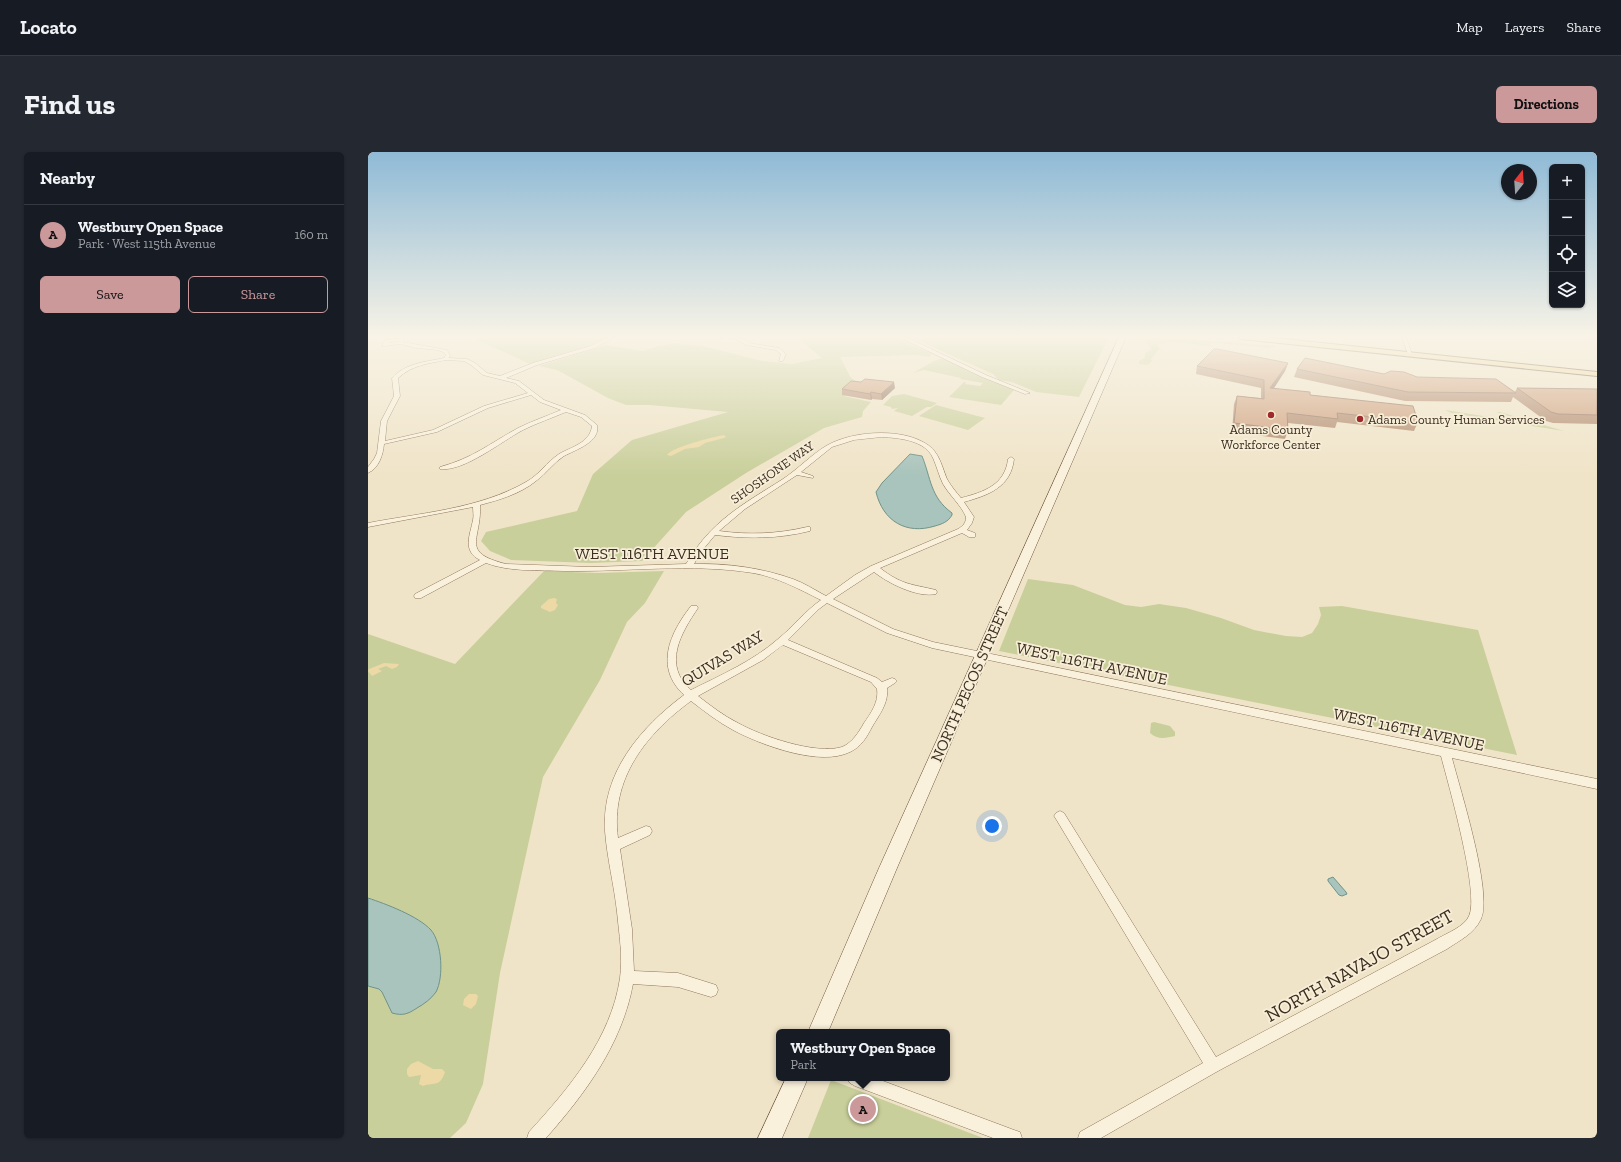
<!DOCTYPE html>
<html lang="en">
<head>
<meta charset="utf-8">
<style>
	:root { --surface:#171b24; --page:#242831; --text:#f1f3f6; --muted:#9ea1a6; --line:#363941; --accent:#cc999b }
	body { margin:0; font-family:"Zilla Slab",serif; background:var(--page); color:var(--text) }
	.controls { position:absolute; right:12px; top:12px; display:grid; overflow:hidden; border-radius:6px; box-shadow:0 1px 3px #0004 }
	.controls button { width:36px; height:36px; display:grid; place-items:center; padding:0; border:0; border-bottom:1px solid var(--line); background:var(--surface); color:var(--text); font:20px sans-serif }
	.compass { position:absolute; left:1133px; top:12px; width:36px; height:36px; border-radius:50%; background:var(--surface); box-shadow:0 1px 3px #0004; rotate:17deg }
	.you { position:absolute; left:624px; top:674px; width:14px; height:14px; margin:-10px; border:3px solid #fff; border-radius:50%; background:#1a73e8; box-shadow:0 0 0 6px #1a73e833 }
	.badge { display:grid; place-items:center; width:26px; height:26px; border-radius:50%; background:var(--accent); color:#111; font-size:13px; font-weight:700 }
	.pin { position:absolute; translate:-50% -50%; border:2px solid #fff; box-shadow:0 1px 4px #0006 }
	.popup { position:absolute; left:408px; top:877px; width:174px; height:52px; box-sizing:border-box; display:grid; place-content:center; border-radius:6px; background:var(--surface); filter:drop-shadow(0 1px 3px #0005); font-size:13px; white-space:nowrap; color:var(--muted) }
	.popup b { font-size:15px; color:var(--text) }
	.popup::after { content:''; position:absolute; left:50%; top:100%; margin-left:-8px; border:8px solid transparent; border-top-color:var(--surface) }
	.list { margin:0; padding:0; list-style:none }
	h2 { display:flex; justify-content:space-between; align-items:center; height:52px; margin:0; padding:0 16px; font-size:17px }
	h2 small { font-size:13px; font-weight:400; color:var(--muted) }
	.list li { display:grid; grid-template-columns:26px 1fr auto; gap:12px; align-items:center; box-sizing:border-box; height:60px; padding:0 16px; border-top:1px solid var(--line) }
	.list b { display:block; font-size:15px; white-space:nowrap }
	.list p { margin:0; font-size:13px; white-space:nowrap; color:var(--muted) }
	.list em { font-size:13px; font-style:normal; color:var(--muted) }
	.actions { display:flex; gap:8px; padding:12px 16px }
	.actions a { flex:1; padding:9px 0; border:1px solid var(--accent); border-radius:6px; text-align:center; font-size:14px; color:var(--accent) }
	.actions .main { background:var(--accent); color:#111 }
	.icon { flex:none; width:22px; height:22px; fill:none; stroke:currentColor; stroke-width:2; stroke-linecap:round; stroke-linejoin:round }
	.map { position:relative; flex:none; width:1229px; height:986px; overflow:hidden; border-radius:6px }
	header { display:flex; align-items:center; gap:24px; box-sizing:border-box; height:56px; padding:0 20px; background:var(--surface); border-bottom:1px solid var(--line) }
	header strong { font-size:19px }
	nav { display:flex; gap:22px; margin-inline-start:auto; font-size:14px }
	.intro { display:flex; align-items:center; justify-content:space-between; box-sizing:border-box; height:96px; padding:0 24px }
	h1 { margin:0; font-size:28px }
	.button { padding:10px 18px; border-radius:6px; background:var(--accent); color:#111; font-size:14px; font-weight:700 }
	main { display:flex; gap:24px; padding:0 24px }
	aside { flex:1; background:var(--surface); border-radius:6px; box-shadow:0 1px 3px #0004 }
	.map>svg:first-child { display:block }
	.green { fill:#c9cf9b }
	.sand { fill:#ecd9a5 }
	.water { fill:#a9c4bc; stroke:#6f938a }
	.lines { fill:none; stroke-linecap:round; stroke-linejoin:round }
	.street-casing { stroke:#8d765c; stroke-width:1 }
	.secondary-casing { stroke:#6f573f; stroke-width:1 }
	.primary-casing { stroke:#5b4430; stroke-width:2 }
	.street { fill:#faf1dc; fill-rule:evenodd }
	.secondary { fill:#faf1dc; fill-rule:evenodd }
	.primary { fill:#f3d9a0; fill-rule:evenodd }
	.wall { fill:#b2896c }
	.shaded-wall { fill:#916f58 }
	.building { fill:#cf9f7d; stroke:#916f58 }
	.poi-dot { fill:#9e2a2b; stroke:#f7eed8; stroke-width:1.5 }
	.labels { text-anchor:middle; stroke-width:3.5; stroke-linejoin:round; paint-order:stroke }
	.far-poi-label { font-size:13px; fill:#3d2e20; stroke:#f7eed8; text-anchor:start }
	.far-street-label { font-size:13px; fill:#3d2e20; stroke:#f7eed8 }
	.street-label { font-size:16px; fill:#3d2e20; stroke:#f7eed8 }
	.near-street-label { font-size:19px; fill:#3d2e20; stroke:#f7eed8 }
</style>
</head>
<body>
<header>
<strong>Locato</strong>
<nav><a>Map</a><a>Layers</a><a>Share</a></nav>
</header>
<div class="intro"><h1>Find us</h1><a class="button">Directions</a></div>
<main>
<aside>
<h2>Nearby<small></small></h2>
<ul class="list">
<li><span class="badge">A</span><div><b>Westbury Open Space</b><p>Park · West 115th Avenue</p></div><em>160 m</em></li>
</ul>
<div class="actions"><a class="main">Save</a><a>Share</a></div>
</aside>
<div class="map">
<svg width="1229" height="986" viewBox="0 0 1229 986">
	<rect width="100%" height="100%" fill="#f0e4c8"/>
	<g class="green">
		<polygon points="103,185 240,185 217,196 162,212"/>
		<polygon points="428,185 526,185 564,202 561,205 549,203 472,205 483,226 492,231 476,244 503,250 495,259 494,265 456,276 378,321 318,360 274,409 223,411 143,408 122,399 113,389 118,380 209,359 225,322 264,288 360,260 281,253 258,253 240,246 189,218 171,214 238,193 275,199 290,194 307,191 335,194 394,209 424,212 454,206"/>
		<polygon points="542,185 741,185 711,245 668,240 644,230 631,228 625,222"/>
		<polygon points="780,185 815,186 846,190 859,190 910,194 901,196 850,191 842,191 843,194 804,190 789,193 792,196 783,207 784,209 780,213 771,212 771,209 777,206 777,201 783,197 778,191"/>
		<polygon points="572,207 575,207 646,238 633,253 581,245 596,230 598,230 597,232 612,234 615,231 592,227 593,226 556,218 545,221 566,209"/>
		<polygon points="536,242 569,251 563,255 559,255 544,264 526,259 530,256 524,257 523,255 515,253 524,244"/>
		<polygon points="568,253 617,266 600,278 551,264"/>
		<polygon points="1077,258 1166,272 1128,260 1132,260 1196,279 1083,261"/>
		<polygon points="176,419 229,421 296,419 277,451 259,470 232,528 175,625 132,821 115,932 98,971 82,986 0,986 0,482 87,512"/>
		<polygon points="660,427 705,433 757,453 773,455 791,452 818,456 853,466 886,478 918,484 934,485 944,481 950,472 953,463 951,455 974,454 1110,478 1149,603 631,499"/>
		<path d="M786 570 802 574 807 580V584C798 586 789 588 782 581L783 571Z"/>
		<polygon points="463,928 615,986 440,986"/>
	</g>
	<g class="sand">
		<path d="M356 283 358 285 356 286 337 291 331 295 317 297 303 304 299 303C304 295 345 285 356 283Z"/>
		<polygon points="186,446 189,447 188,451 190,453 187,458 182,460 173,456 173,454 181,447"/>
		<polygon points="16,511 31,512 29,515 24,517 18,514 10,517 14,519 4,524 0,519 1,517"/>
		<polygon points="101,842 108,842 110,844 108,852 103,857 95,853 96,847"/>
		<path d="M50 909 65 917H74L77 920C72 935 67 930 55 934L51 932 53 923 41 925 39 922V917L43 912Z"/>
	</g>
	<g class="water">
		<path d="M542 302 554 304C563 326 562 345 584 361V363C580 370 574 372 567 374 538 383 515 369 508 340L514 331Z"/>
		<polygon points="965,725 978,740 979,742 974,744 971,743 960,729 960,727"/>
		<path d="M0 746C18 752 50 764 63 778 74 791 76 825 68 840 63 847 56 852 49 856 40 862 35 864 24 861L14 840 11 837 0 834Z"/>
	</g>
	<g class="lines">
		<defs>
			<g id="street">
				<path d="M241 185H247L227 196 169 213 138 226 151 229 176 248 217 263 229 273C233 290 207 298 196 304 185 311 178 322 168 329 152 342 131 348 112 353 114 388 91 400 138 412L222 415 318 412C343 369 374 353 415 327 430 317 443 303 458 294 483 279 530 276 555 290 571 298 573 312 579 327 583 334 588 340 593 346 616 340 637 333 640 307L643 305 646 307C643 335 621 343 596 350L606 365 604 371 599 378 607 381V385H601L594 381 512 416C534 433 543 432 568 438L569 440 568 442C549 446 520 431 506 420L465 447 525 477 565 490 1229 627V637L1084 606C1092 637 1125 741 1113 767 1106 782 1092 788 1079 797L850 919 733 986H710L712 980 835 911 688 667 686 664 688 661 692 659 696 661 848 905 1069 787C1079 781 1096 775 1101 764 1112 742 1080 631 1073 604L564 496 519 481 459 451 451 457 420 488 509 526 514 530 524 526 527 527 529 529 527 531 519 536C521 551 511 563 504 575 499 585 493 595 482 600 452 615 393 593 365 578 350 570 336 559 323 549 278 582 242 627 250 686L278 674 282 675 284 679 282 683 252 697 264 777 266 819 310 821 348 833 350 838 348 843 343 845 310 835 265 832C254 892 217 942 178 986H159L161 980C201 936 243 887 252 826 255 804 251 781 249 760 246 733 239 706 237 679 233 621 273 575 316 543 286 515 302 481 323 454H329L330 456C313 481 294 513 323 538 353 523 385 509 410 487 425 475 437 459 453 448 431 437 409 425 385 421 323 411 259 420 196 419 171 418 141 420 118 411L53 446H47L46 444 47 442 112 408C94 399 102 383 105 368 106 364 105 359 105 355L0 375V371C52 361 111 357 158 330 171 323 179 310 191 302 203 295 222 291 224 274L213 265 198 260C184 266 169 271 155 278 134 289 96 320 72 317V315C105 306 121 292 150 276 164 269 179 264 193 258L172 250 163 243 120 256 69 280 16 292C15 303 11 316 0 321V315L6 307 9 301 13 269 26 244 24 226C38 211 57 210 76 206L78 203 75 200 70 198 48 196 32 192 16 194H14L17 188 37 186 35 190 79 198 82 203 81 206 99 207 107 211 119 221 132 224 165 211 223 194ZM31 189 30 190 20 191 21 190ZM78 208 96 209 103 213 115 223 147 231 160 241 116 254 65 278 17 289 19 269 32 244 30 226C45 213 58 212 78 208ZM514 285C531 286 557 288 565 306 569 315 571 324 575 332 582 344 593 353 598 365 598 371 595 374 590 377L503 414 487 423 458 444C447 438 436 431 425 427 394 416 359 411 326 412L333 400 347 383C380 387 410 387 442 379V375H439C409 382 381 383 351 379L377 357 429 323 445 326V324L433 320 464 295 486 288ZM415 493 503 530 509 537C511 550 503 561 496 571 491 580 484 591 474 595 448 603 393 584 370 571 356 564 343 554 330 544L395 508Z"/>
				<polygon points="352,185 371,185 381,191 411,196 418,202 415,209 411,209 413,202 408,198 378,193 368,187"/>
				<polygon points="531,185 538,185 618,223 662,241 657,242 614,225"/>
				<polygon points="1034,185 1038,185 1044,203 1040,202"/>
				<polygon points="479,926 507,926 646,978 652,980 654,986 625,986 487,934 482,931"/>
			</g>
			<g id="secondary">
				<polygon points="751,185 758,185 529,716 460,880 440,880 511,716"/>
				<polygon points="418,926 440,926 414,986 390,986"/>
			</g>
			<polygon id="primary" points="870,185 898,185 1229,220 1229,224 873,187"/>
		</defs>
		<use href="#street" class="street-casing"/>
		<use href="#secondary" class="secondary-casing"/>
		<use href="#primary" class="primary-casing"/>
		<use href="#street" class="street"/>
		<use href="#secondary" class="secondary"/>
		<use href="#primary" class="primary"/>
	</g>
	<g class="wall">
		<polygon points="920,211 917,219 906,236 942,243 1050,270 1046,279 969,270 967,276 920,271 920,278 917,287 864,280 866,252 869,244 893,246 893,236 828,222 829,214"/>
		<polygon points="929,217 1049,225 1147,240 1149,236 1229,237 1229,272 1185,271 1178,269 1145,245 1143,250 1037,249 926,225"/>
		<polygon points="527,236 514,248 504,247 503,248 474,243 474,237"/>
	</g>
	<g class="shaded-wall">
		<polygon points="920,211 917,219 900,245 902,236"/>
		<polygon points="526,230 527,236 514,248 513,242"/>
		<polygon points="503,240 504,247 503,248 502,242"/>
	</g>
	<g class="building">
		<polygon points="846,197 849,197 920,211 902,236 942,240 942,243 1045,254 1050,270 969,261 970,267 919,261 920,278 866,271 869,244 896,247 896,228 829,214"/>
		<polygon points="937,206 1016,222 1023,219 1036,220 1049,225 1128,227 1148,241 1040,240 929,217"/>
		<polygon points="497,227 526,230 513,242 503,240 502,242 474,237 483,229 493,230"/>
		<polygon points="1149,236 1229,237 1229,263 1190,262 1183,260"/>
	</g>
	<linearGradient id="sky" x2="0" y2="1"><stop stop-color="#8fbad6"/><stop offset="0.57" stop-color="#f8f3e6"/><stop offset="1" stop-color="#f8f3e6" stop-opacity="0"/></linearGradient>
	<rect width="1229" height="323" fill="url(#sky)"/>
	<g class="poi-dot">
		<circle cx="903" cy="263" r="4"/>
		<circle cx="992" cy="267" r="4"/>
	</g>
	<g class="labels">
		<g class="far-poi-label">
			<text x="1000" y="272">Adams County Human Services</text>
			<text x="903" y="282" text-anchor="middle">Adams County<tspan x="903" dy="15">Workforce Center</tspan></text>
		</g>
		<g class="far-street-label">
			<text transform="translate(404 320) rotate(-35)" y="5">SHOSHONE WAY</text>
		</g>
		<g class="street-label">
			<text x="284" y="407">WEST 116TH AVENUE</text>
			<text transform="translate(354 506) rotate(-31)" y="6">QUIVAS WAY</text>
			<text transform="translate(724 511) rotate(12)" y="6">WEST 116TH AVENUE</text>
			<text transform="translate(601 532) rotate(-66)" y="6">NORTH PECOS STREET</text>
			<text transform="translate(1041 577) rotate(12)" y="6">WEST 116TH AVENUE</text>
		</g>
		<g class="near-street-label">
			<text transform="translate(991 813) rotate(-29)" y="7">NORTH NAVAJO STREET</text>
		</g>
	</g>
</svg>
<div class="controls">
<button>+</button>
<button>−</button>
<button><svg class="icon" aria-label="locate" viewBox="0 0 24 24"><circle cx="12" cy="12" r="6"/><path d="M12 2v4M12 18v4M2 12h4M18 12h4"/></svg></button>
<button><svg class="icon" aria-label="layers" viewBox="0 0 24 24"><path d="M12 4l9 5-9 5-9-5zM3 14l9 5 9-5"/></svg></button>
</div>
<svg class="compass" viewBox="-18 -18 36 36"><path d="M0-13l5 13h-10z" fill="#e53935"/><path d="M0 13l5-13h-10z" fill="#9ea1a6"/></svg>
<div class="you"></div>
<div class="pin badge" style="left:495px;top:957px">A</div>
<div class="popup"><b>Westbury Open Space</b>Park</div>
</div>
</main>
</body>
</html>
